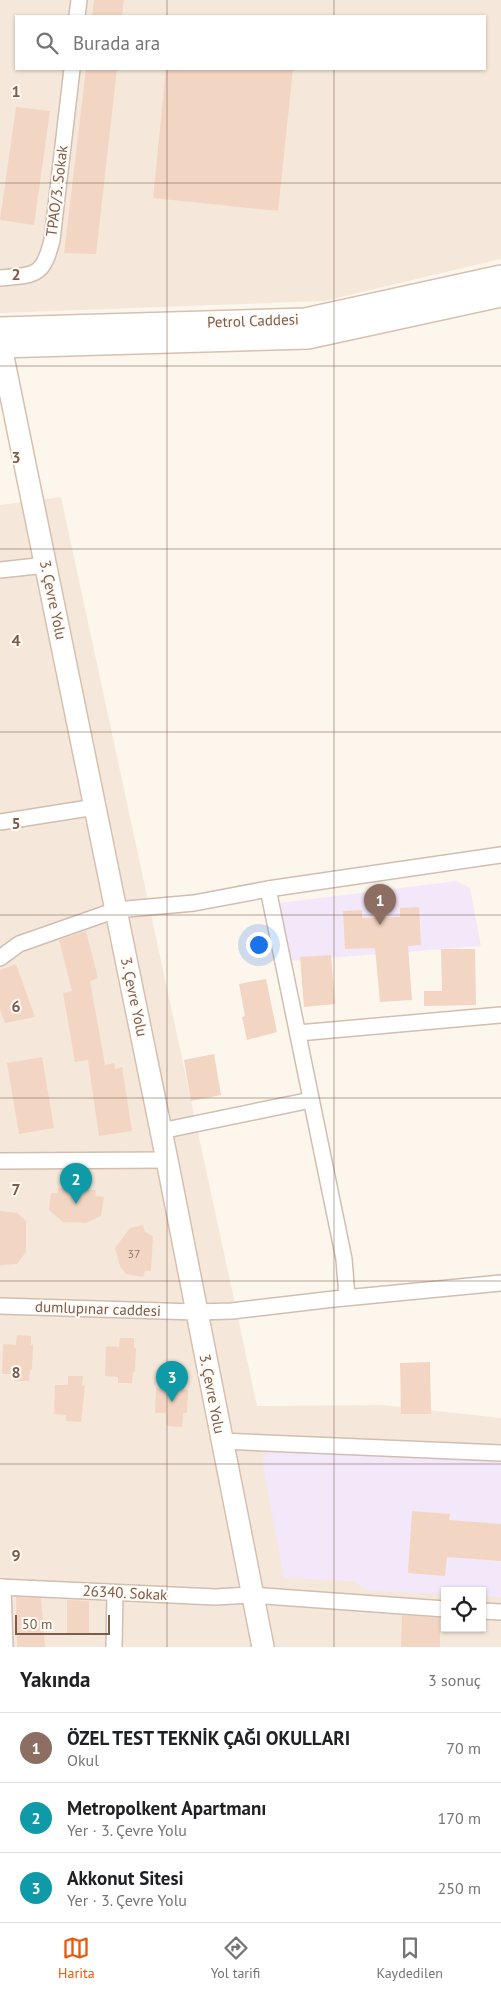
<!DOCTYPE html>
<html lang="tr">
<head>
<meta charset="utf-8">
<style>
	:root { --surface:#fff; --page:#f6f6f6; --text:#202124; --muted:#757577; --line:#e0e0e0; --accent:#ea580c }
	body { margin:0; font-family:"PT Sans",sans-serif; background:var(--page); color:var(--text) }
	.controls { position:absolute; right:15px; bottom:15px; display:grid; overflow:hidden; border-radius:0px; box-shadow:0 1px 4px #0004 }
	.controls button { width:45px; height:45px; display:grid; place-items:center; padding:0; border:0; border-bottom:1px solid var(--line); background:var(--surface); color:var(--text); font:25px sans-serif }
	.scale { position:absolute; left:15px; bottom:12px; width:95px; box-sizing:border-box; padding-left:5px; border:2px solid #7a5c4d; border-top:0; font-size:14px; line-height:18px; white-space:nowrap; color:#7a5c4d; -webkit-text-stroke:4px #fffaf3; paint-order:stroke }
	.you { position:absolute; left:258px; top:944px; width:18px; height:18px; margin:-12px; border:4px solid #fff; border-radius:50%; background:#1a73e8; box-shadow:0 0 0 8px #1a73e833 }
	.badge { display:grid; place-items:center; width:32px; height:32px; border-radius:50%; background:var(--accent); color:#fff; font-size:16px; font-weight:700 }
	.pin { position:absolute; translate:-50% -41px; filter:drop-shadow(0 1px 2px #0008) }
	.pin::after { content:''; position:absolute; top:26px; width:18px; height:15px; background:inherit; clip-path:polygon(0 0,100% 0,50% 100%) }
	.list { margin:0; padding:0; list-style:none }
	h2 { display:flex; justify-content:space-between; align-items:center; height:65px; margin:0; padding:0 20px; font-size:21px }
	h2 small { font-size:16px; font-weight:400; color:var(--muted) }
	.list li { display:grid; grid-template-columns:32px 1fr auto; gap:15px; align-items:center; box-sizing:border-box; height:70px; padding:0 20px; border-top:1px solid var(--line) }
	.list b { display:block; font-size:19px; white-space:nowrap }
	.list p { margin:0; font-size:16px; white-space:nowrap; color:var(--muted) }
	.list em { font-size:16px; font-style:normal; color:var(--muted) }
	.icon { flex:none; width:28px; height:28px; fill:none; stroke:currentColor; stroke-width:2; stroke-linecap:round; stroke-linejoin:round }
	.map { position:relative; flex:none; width:501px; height:1647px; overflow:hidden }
	.search { position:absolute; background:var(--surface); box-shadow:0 1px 4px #0004; left:15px; right:15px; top:15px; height:55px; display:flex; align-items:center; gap:12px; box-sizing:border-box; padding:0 18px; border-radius:0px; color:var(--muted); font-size:19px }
	.sheet { height:275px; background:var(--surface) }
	nav { display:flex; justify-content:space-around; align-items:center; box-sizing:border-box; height:70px; border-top:1px solid var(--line); background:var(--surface); font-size:14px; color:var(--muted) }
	nav a { display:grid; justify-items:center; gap:2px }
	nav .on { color:var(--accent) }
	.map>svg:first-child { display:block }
	.residential { fill:#f5e8da; fill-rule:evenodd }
	.education { fill:#f3e8fa }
	.building { fill:#f3d5c3 }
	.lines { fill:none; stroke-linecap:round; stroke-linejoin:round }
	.street-casing { stroke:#d1beb0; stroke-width:18 }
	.secondary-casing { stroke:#d6c0b0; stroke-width:24 }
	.street { stroke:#fff; stroke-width:15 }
	.secondary { stroke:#fff; stroke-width:21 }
	.grid { fill:none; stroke:#7a5c4d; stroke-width:1; stroke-opacity:0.55 }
	.labels { text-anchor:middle; stroke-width:4; stroke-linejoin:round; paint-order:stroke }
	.number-label { font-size:12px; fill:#987a6a }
	.street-label { font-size:15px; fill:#7a5c4d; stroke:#fffaf3 }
	.grid-label { font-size:16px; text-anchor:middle; font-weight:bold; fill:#7a5c4d; stroke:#fffaf3; stroke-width:4; stroke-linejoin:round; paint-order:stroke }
</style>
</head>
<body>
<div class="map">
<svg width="501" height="1647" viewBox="0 0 501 1647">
	<rect width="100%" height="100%" fill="#fdf6ec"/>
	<g class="residential">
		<path d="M0 0H501V259L324 301 0 313ZM16 16H485V69H16Z"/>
		<path d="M61 497 257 1406 382 1405 501 1418V1647H0V505ZM445 1591H482V1628H445Z"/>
	</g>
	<g class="education">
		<polygon points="457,881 470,888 481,946 290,961 279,903"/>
		<polygon points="272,1449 501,1460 501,1597 482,1596 482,1591 445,1591 445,1594 370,1591 352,1581 284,1578 262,1460"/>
	</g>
	<g class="building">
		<polygon points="94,0 124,0 122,16 92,16"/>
		<polygon points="86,69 117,69 96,254 64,253"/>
		<polygon points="166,69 293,69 278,211 153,198"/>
		<polygon points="16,107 50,111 34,225 0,220"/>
		<polygon points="419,907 421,945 408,946 412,1000 380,1002 375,948 345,949 343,911 362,910 362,918 400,917 400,908"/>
		<polygon points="86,931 98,978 90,981 105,1065 114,1063 115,1069 122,1067 132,1131 99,1136 88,1060 75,1062 63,993 72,991 59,940"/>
		<polygon points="441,949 475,949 476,1005 424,1006 424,991 442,991"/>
		<polygon points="331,955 335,1004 304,1007 300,957"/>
		<polygon points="16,964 35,1017 5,1023 0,1010 0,970"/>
		<polygon points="266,979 277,1032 247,1040 242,1017 245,1016 239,984"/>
		<polygon points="214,1054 221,1095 191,1101 184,1060"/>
		<polygon points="42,1057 54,1128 19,1134 7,1063"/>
		<polygon points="58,1188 96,1190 95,1196 104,1197 101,1216 86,1223 63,1222 49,1210 51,1193 58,1193"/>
		<polygon points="0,1211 17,1213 26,1221 26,1252 17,1264 0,1265"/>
		<polygon points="143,1225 145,1232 153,1236 151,1271 145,1271 143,1277 126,1274 120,1266 115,1248 130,1228"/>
		<polygon points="17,1335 31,1336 31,1345 33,1345 32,1370 30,1370 29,1381 15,1381 15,1374 2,1374 3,1344 16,1345"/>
		<polygon points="120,1338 134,1338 134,1348 136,1348 135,1372 133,1372 132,1383 118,1383 118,1377 105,1376 106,1346 119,1347"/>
		<polygon points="430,1362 431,1414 401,1414 400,1363"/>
		<polygon points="68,1376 83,1376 82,1386 85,1386 81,1422 66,1421 66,1415 54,1414 55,1385 68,1385"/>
		<polygon points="168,1378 184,1379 184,1390 188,1390 187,1413 183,1413 182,1427 166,1426 166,1413 155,1413 156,1388 167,1389"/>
		<polygon points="412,1511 450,1514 449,1520 501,1524 501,1561 447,1557 445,1576 408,1573"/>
		<polygon points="16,1597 41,1598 45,1647 17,1647"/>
		<polygon points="67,1600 89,1601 89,1633 67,1633"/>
		<polygon points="402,1615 440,1618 440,1647 401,1647"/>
	</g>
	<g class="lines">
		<defs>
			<g id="street">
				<polyline points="77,16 79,0"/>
				<path d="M0 278C35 275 43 277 52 240L72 69"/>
				<polyline points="0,570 46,565"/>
				<polyline points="0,822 95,807"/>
				<polyline points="268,889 344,1259 347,1297"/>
				<polyline points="0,958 19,944 116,910 194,903 268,889 501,855"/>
				<polyline points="298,1033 501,1015"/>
				<polyline points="161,1131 311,1100"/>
				<polyline points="0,1161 167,1160"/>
				<polyline points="0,1306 196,1312 232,1311 334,1299 501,1283"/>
				<polyline points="221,1441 501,1453"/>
				<polyline points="0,1587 215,1597 251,1595 445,1609"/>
				<polyline points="3,1587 5,1647"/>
				<polyline points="482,1611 501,1612"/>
				<polyline points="114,1647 115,1593"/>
			</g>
			<g id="secondary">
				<polyline points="0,328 305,319 501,276"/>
				<polyline points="0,347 308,338 501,296"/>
				<polyline points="1,347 167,1160 263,1647"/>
			</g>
		</defs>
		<use href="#street" class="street-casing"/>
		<use href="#secondary" class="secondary-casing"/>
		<use href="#street" class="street"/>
		<use href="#secondary" class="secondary"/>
	</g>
	<path class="grid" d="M167 0V16M334 0V16M167 69V1647M334 69V1647M0 183H501M0 366H501M0 549H501M0 732H501M0 915H501M0 1098H501M0 1281H501M0 1464H501"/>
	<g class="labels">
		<g class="number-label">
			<text x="134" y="1258">37</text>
		</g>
		<g class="street-label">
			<text transform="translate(57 191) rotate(-83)" y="5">TPAO/3. Sokak</text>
			<text transform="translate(253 321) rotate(-2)" y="5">Petrol Caddesi</text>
			<text transform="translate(53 600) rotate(78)" y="5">3. Çevre Yolu</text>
			<text transform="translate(134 997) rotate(78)" y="5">3. Çevre Yolu</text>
			<text transform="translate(98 1309) rotate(2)" y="5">dumlupınar caddesi</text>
			<text transform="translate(212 1394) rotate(79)" y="5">3. Çevre Yolu</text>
			<text transform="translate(125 1593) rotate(3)" y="5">26340. Sokak</text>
		</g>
	</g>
	<g class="grid-label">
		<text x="16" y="97">1</text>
		<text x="16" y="280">2</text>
		<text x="16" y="463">3</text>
		<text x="16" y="646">4</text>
		<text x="16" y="829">5</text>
		<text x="16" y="1012">6</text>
		<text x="16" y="1195">7</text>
		<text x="16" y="1378">8</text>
		<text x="16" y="1561">9</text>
	</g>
</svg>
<div class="controls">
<button><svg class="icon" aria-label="locate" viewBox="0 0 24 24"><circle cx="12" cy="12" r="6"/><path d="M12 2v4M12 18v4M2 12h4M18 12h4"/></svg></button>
</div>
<div class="scale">50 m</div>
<div class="you"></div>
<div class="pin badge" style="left:380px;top:925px;background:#8d6e63">1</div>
<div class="pin badge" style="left:76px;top:1204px;background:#0f9aa8">2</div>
<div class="pin badge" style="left:172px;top:1402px;background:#0f9aa8">3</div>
<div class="search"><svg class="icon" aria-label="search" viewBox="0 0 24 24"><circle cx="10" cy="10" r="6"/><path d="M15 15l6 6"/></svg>Burada ara</div>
</div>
<section class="sheet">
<h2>Yakında<small>3 sonuç</small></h2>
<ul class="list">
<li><span class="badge" style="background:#8d6e63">1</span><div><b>ÖZEL TEST TEKNİK ÇAĞI OKULLARI</b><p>Okul</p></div><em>70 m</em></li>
<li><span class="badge" style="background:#0f9aa8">2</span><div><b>Metropolkent Apartmanı</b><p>Yer · 3. Çevre Yolu</p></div><em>170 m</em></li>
<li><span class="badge" style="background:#0f9aa8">3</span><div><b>Akkonut Sitesi</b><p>Yer · 3. Çevre Yolu</p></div><em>250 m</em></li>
</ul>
</section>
<nav>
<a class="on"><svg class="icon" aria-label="map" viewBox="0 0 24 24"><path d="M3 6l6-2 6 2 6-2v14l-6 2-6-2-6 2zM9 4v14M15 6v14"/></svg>Harita</a>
<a><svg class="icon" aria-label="directions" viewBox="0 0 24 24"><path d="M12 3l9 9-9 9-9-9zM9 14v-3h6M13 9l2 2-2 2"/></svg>Yol tarifi</a>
<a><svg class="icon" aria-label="saved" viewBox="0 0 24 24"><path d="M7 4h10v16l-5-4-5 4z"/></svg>Kaydedilen</a>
</nav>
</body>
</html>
